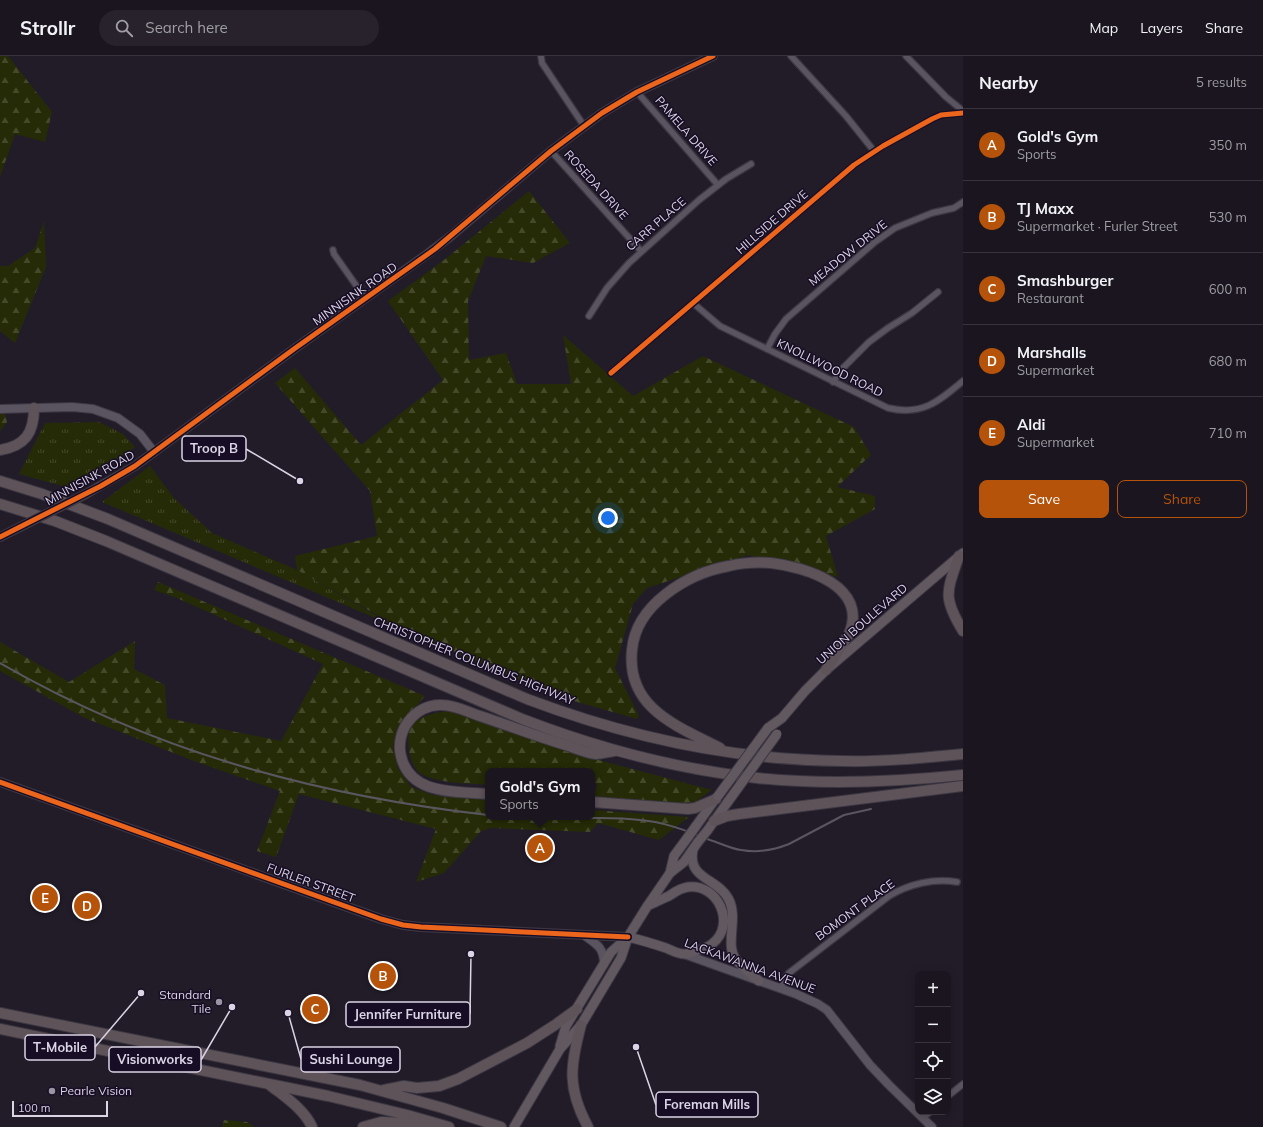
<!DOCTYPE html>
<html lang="en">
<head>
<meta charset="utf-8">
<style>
	:root { --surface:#1a151f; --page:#27222c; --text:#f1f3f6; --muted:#9f9fa4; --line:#38343d; --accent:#b45309 }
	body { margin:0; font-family:Mulish,sans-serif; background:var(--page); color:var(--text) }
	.controls { position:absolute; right:12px; bottom:12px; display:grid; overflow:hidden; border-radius:8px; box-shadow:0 2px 10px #0003 }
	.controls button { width:36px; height:36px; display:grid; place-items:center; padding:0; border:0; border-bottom:1px solid var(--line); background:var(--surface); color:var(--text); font:20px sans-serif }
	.scale { position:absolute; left:12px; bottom:10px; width:96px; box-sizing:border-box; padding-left:4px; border:2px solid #dad4e5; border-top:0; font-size:11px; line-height:14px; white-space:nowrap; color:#dad4e5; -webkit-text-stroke:3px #170d25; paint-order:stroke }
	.you { position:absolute; left:608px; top:462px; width:14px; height:14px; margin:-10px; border:3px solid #fff; border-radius:50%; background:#1a73e8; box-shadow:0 0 0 6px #1a73e833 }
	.badge { display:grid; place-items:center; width:26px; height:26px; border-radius:50%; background:var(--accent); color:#fff; font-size:13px; font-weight:700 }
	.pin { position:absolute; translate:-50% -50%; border:2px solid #fff; box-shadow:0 1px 4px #0006 }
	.popup { position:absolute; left:485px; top:712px; width:110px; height:52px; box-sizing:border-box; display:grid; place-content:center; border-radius:8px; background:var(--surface); filter:drop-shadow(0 1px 3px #0005); font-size:13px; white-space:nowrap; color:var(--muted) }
	.popup b { font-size:15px; color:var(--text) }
	.popup::after { content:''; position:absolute; left:50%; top:100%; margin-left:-8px; border:8px solid transparent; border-top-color:var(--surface) }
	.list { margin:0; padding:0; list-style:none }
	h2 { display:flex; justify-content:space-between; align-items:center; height:52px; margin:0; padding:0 16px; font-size:17px }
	h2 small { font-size:13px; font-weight:400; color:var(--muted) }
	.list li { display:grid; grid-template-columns:26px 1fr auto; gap:12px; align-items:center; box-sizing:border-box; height:72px; padding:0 16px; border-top:1px solid var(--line) }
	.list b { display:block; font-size:15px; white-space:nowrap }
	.list p { margin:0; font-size:13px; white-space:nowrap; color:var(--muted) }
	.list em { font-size:13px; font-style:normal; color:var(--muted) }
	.actions { display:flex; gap:8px; padding:12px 16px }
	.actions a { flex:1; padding:9px 0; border:1px solid var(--accent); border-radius:8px; text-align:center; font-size:14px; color:var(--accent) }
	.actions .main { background:var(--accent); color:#fff }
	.icon { flex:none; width:22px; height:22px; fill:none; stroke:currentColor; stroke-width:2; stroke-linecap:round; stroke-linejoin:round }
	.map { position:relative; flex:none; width:963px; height:1071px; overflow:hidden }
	header { display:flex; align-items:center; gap:24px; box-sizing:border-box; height:56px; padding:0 20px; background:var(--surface); border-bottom:1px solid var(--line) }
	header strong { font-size:19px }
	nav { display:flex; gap:22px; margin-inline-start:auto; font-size:14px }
	.search { width:280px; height:36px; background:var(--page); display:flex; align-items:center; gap:10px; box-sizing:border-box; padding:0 14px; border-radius:22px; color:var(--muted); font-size:15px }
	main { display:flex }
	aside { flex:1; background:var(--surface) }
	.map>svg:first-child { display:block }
	.grass { fill:url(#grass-tufts) }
	.forest { fill:url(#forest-firs) }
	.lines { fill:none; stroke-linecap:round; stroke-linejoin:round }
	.street-casing { stroke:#3c3843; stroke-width:8 }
	.secondary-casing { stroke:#3c3843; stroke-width:10 }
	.primary-casing { stroke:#3c3843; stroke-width:11 }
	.highway-casing { stroke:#3c3843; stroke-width:12 }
	.street { stroke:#59545f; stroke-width:5.5 }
	.secondary { stroke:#59545f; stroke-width:8 }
	.primary { stroke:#625860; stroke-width:9 }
	.highway { stroke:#5f535a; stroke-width:10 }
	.rail { stroke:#5a5660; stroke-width:2 }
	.secondary-bridge-casing { stroke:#3c3843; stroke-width:10; stroke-linecap:butt }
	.primary-bridge-casing { stroke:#3c3843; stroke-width:11; stroke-linecap:butt }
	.secondary-bridge { stroke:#59545f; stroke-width:8 }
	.primary-bridge { stroke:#625860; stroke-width:9 }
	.cycleway-casing { stroke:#170d25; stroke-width:8 }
	.cycleway { stroke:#eb651d; stroke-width:5 }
	.poi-dot { fill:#9a94a3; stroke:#170d25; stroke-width:1.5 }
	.labels { text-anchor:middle; stroke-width:3; stroke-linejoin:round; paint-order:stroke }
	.street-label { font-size:12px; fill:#dad4e5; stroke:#170d25 }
	.poi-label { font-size:12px; fill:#dad4e5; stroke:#170d25; text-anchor:end }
	.leader { fill:none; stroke:#dad4e5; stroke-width:1.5 }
	.callout-dot { fill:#dad4e5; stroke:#170d25; stroke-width:1.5 }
	.callout { fill:#170d25; stroke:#dad4e5; stroke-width:1.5 }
	.callout-label { font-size:13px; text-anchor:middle; font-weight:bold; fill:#dad4e5 }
</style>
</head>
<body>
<header>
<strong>Strollr</strong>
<div class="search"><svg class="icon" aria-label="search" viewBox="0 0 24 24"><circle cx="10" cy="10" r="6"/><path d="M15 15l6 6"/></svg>Search here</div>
<nav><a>Map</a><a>Layers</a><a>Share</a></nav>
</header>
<main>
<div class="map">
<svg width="963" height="1071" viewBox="0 0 963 1071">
	<defs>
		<pattern id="grass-tufts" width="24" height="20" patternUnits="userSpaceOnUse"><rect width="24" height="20" fill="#252b06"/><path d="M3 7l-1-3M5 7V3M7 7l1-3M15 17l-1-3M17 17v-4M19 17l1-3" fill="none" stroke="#44492a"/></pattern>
		<pattern id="forest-firs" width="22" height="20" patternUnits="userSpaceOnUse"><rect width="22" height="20" fill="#252b06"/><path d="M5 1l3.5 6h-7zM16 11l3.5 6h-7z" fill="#44492a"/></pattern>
	</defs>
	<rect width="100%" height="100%" fill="#221c29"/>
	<g class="grass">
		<polygon points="99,366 123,378 135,391 127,397 66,431 19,418 45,367"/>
		<polygon points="150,410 174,442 212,477 297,514 379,561 378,563 102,446"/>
	</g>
	<g class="forest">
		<polygon points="0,0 8,0 52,56 45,86 15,78 0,121"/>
		<polygon points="529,135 570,187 533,207 486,200 468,245 469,304 506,297 517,328 571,328 563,279 633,340 703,300 854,371 871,399 837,431 875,440 875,453 826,480 838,521 748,499 647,532 633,548 615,612 639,660 637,663 560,641 378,563 379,560 297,514 295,500 377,480 370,435 275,327 295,312 361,389 443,324 388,245 444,204"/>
		<polygon points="44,165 46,211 15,287 0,275 0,210 8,210 35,192"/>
		<polygon points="0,351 3,351 7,366 0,375"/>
		<polygon points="158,526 425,640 399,670 393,690 398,712 411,731 433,739 488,744 488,761 592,761 592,754 689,761 659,784 598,767 590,776 492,772 481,775 444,817 416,826 436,773 299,738 276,801 257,795 280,735 194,705 85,662 0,615 0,586 69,626 135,585 134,613 165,629 167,662 281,685 323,608 177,542 154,534"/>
		<path d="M451 655 576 698 712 734 695 746 681 747 592 740 596 735 597 728 592 725V715H488V729C467 727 440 728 421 718 416 715 412 707 410 700 409 694 407 679 410 673 417 659 437 656 451 655Z"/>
		<polygon points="224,1064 247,1066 254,1071 222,1071"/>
	</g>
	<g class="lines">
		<defs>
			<g id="street">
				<polyline points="541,0 542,7 584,70"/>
				<polyline points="791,0 846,60 874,95"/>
				<polyline points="906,0 946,41 963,55"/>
				<polyline points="637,36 718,129"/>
				<polyline points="551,95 641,195"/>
				<polyline points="333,194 334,198 365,242"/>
				<path d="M693 247 720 270 888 352C922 360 938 346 963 325"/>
				<polyline points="589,260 607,232 629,207 699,144 726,123 751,108"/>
				<polyline points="767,293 775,278 786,263 875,186 895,172 932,157 954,152 963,146"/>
				<polyline points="611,317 854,109 883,90 932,63 941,59 963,57"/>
				<polyline points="833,326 843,312 869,286 888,272 912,257 938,236"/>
				<path d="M781 932 785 922 789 917 889 840C909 828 934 822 957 826"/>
				<polyline points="948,1040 963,1028"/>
				<polyline points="923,1062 930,1056"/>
			</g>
			<g id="secondary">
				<polyline points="0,353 72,351 93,353 118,362 140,378 154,396"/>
				<polyline points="86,438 135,410 294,293 426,199 451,180 551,95 602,57 637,36 713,0"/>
				<polyline points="0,481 20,471"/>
				<polyline points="0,726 381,863 403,869 421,871 628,881"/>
				<path d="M584 879C596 888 604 891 604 908"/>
				<polyline points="684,898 796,938 818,948 827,954 834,963 870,1009 889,1029 932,1071"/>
			</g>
			<g id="primary">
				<polyline points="768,672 782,662 805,635 826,614 963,497"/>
				<polyline points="696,770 716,742"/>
				<polyline points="707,775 727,747"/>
				<path d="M693 794C687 823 717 822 728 842 739 861 725 887 735 902 741 911 751 918 759 925"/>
				<polyline points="670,817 674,800 688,781"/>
				<path d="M628 881C641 884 654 888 666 892 671 894 678 898 684 898 687 898 692 896 695 895 702 893 707 892 712 888 737 869 718 827 688 831 680 832 675 836 669 840 662 843 656 846 649 849"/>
				<polyline points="560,990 566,970 611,896 628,881"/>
				<polyline points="514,1071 560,993 581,969 621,902 628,881 648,849 670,817 684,806 698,786"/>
			</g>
			<g id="highway">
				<path d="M0 394C25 390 34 377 34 352"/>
				<path d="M0 425 42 438 108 463 527 643C630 682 732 704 842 705 882 706 923 702 963 698"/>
				<path d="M0 448 55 465 106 485 522 663C597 692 676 713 757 722 825 729 895 726 963 719"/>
				<path d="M959 500C947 535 942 541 963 575"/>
				<path d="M720 692C677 670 626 652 632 594 634 571 648 552 666 538 684 524 706 514 729 510 742 507 757 506 771 507 807 511 869 531 849 578L826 614"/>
				<path d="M488 738C457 735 410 740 401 700 398 689 401 675 408 666 416 655 429 648 442 649 455 649 468 656 480 660 510 670 539 681 569 690 577 693 587 697 596 698 601 698 608 696 614 695"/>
				<polyline points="592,746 688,753 695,752 716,743"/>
				<polyline points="714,765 727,760 739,758 963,730"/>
				<polyline points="0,957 360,1029 443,1052 501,1071"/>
				<path d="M581 969C570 1010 567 1032 588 1071"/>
				<polyline points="0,973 328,1040 407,1059 449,1071"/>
				<path d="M270 1029C285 1041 304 1053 312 1071"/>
				<polyline points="384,1034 404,1030 417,1032 439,1030 458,1023 527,987 555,969 577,953"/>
				<polyline points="363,1071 381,1066 426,1068"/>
			</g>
		</defs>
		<use href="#street" class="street-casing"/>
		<use href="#secondary" class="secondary-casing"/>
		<use href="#primary" class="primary-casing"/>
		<use href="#highway" class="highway-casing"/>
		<use href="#street" class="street"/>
		<use href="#secondary" class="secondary"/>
		<use href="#primary" class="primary"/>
		<use href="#highway" class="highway"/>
		<g class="rail">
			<path d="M0 607C153 695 313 739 488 759"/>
			<path d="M513 761C534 762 555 763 577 762 598 762 619 761 640 764 665 766 687 775 710 784 720 787 731 793 741 794 758 797 774 794 789 788L844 759 871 753"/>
		</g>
		<defs>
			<polyline id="secondary-bridge" points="20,471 86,438"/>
			<g id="primary-bridge">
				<polyline points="718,740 768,672"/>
				<polyline points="727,747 777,678"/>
				<polyline points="688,781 696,770"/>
				<polyline points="698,786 707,775"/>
			</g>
		</defs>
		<use href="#secondary-bridge" class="secondary-bridge-casing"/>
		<use href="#primary-bridge" class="primary-bridge-casing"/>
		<use href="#secondary-bridge" class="secondary-bridge"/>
		<use href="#primary-bridge" class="primary-bridge"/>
		<defs>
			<g id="cycleway">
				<polyline points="611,317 854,109 883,90 932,63 941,59 963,57"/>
				<polyline points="0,481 101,430 135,410 294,293 435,193 551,95 602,57 637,36 713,0"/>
				<polyline points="0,726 381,863 403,869 421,871 628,881"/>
			</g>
		</defs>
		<use href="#cycleway" class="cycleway-casing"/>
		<use href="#cycleway" class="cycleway"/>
	</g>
	<g class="poi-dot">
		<circle cx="219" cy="946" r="4"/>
		<circle cx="52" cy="1035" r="4"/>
	</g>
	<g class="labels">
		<g class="street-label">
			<text transform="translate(686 75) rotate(49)" y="4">PAMELA DRIVE</text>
			<text transform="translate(596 129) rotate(48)" y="4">ROSEDA DRIVE</text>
			<text transform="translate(772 166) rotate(-41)" y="4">HILLSIDE DRIVE</text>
			<text transform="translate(656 168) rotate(-41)" y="4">CARR PLACE</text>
			<text transform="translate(848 197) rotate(-39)" y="4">MEADOW DRIVE</text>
			<text transform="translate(355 238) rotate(-35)" y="4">MINNISINK ROAD</text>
			<text transform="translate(830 312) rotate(26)" y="4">KNOLLWOOD ROAD</text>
			<text transform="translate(90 422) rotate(-29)" y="4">MINNISINK ROAD</text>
			<text transform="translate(862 568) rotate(-41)" y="4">UNION BOULEVARD</text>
			<text transform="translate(474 605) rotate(22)" y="4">CHRISTOPHER COLUMBUS HIGHWAY</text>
			<text transform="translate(311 827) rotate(20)" y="4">FURLER STREET</text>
			<text transform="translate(855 854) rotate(-36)" y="4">BOMONT PLACE</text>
			<text transform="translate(750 910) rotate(20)" y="4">LACKAWANNA AVENUE</text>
		</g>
		<g class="poi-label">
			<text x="211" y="943">Standard<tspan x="211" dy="14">Tile</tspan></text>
			<text x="60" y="1039" text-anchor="start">Pearle Vision</text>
		</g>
	</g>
	<path class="leader" d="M300 425L246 393M471 898L470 958M141 937L95 991M288 957L301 1003M232 951L201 1004M636 991L656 1049"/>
	<g class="callout-dot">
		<circle cx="300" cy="425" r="4"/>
		<circle cx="471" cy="898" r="4"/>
		<circle cx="141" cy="937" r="4"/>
		<circle cx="288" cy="957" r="4"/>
		<circle cx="232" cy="951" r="4"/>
		<circle cx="636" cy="991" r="4"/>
	</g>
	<g class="callout">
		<rect x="182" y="380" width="64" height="25" rx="4"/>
		<rect x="346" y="946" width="124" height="25" rx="4"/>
		<rect x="25" y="979" width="70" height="25" rx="4"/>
		<rect x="301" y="991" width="99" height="25" rx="4"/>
		<rect x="109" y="991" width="92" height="25" rx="4"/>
		<rect x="656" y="1036" width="102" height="25" rx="4"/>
	</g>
	<g class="callout-label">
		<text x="214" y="397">Troop B</text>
		<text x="408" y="963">Jennifer Furniture</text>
		<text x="60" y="996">T-Mobile</text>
		<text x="351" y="1008">Sushi Lounge</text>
		<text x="155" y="1008">Visionworks</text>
		<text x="707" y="1053">Foreman Mills</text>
	</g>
</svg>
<div class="controls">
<button>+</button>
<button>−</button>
<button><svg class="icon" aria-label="locate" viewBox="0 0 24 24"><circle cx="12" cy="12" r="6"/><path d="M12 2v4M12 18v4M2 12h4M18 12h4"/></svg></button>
<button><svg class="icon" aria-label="layers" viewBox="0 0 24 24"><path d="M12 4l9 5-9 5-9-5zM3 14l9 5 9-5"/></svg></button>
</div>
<div class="scale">100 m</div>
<div class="you"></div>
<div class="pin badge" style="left:540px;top:792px">A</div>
<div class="popup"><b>Gold's Gym</b>Sports</div>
<div class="pin badge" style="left:383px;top:920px">B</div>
<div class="pin badge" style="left:315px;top:953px">C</div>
<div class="pin badge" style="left:87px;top:850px">D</div>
<div class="pin badge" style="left:45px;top:842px">E</div>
</div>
<aside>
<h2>Nearby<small>5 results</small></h2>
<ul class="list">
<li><span class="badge">A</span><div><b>Gold's Gym</b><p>Sports</p></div><em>350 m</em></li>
<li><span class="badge">B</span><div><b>TJ Maxx</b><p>Supermarket · Furler Street</p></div><em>530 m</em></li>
<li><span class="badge">C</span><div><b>Smashburger</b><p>Restaurant</p></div><em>600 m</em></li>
<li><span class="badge">D</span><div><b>Marshalls</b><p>Supermarket</p></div><em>680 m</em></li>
<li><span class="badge">E</span><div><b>Aldi</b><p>Supermarket</p></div><em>710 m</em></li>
</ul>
<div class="actions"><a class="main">Save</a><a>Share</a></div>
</aside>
</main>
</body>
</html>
